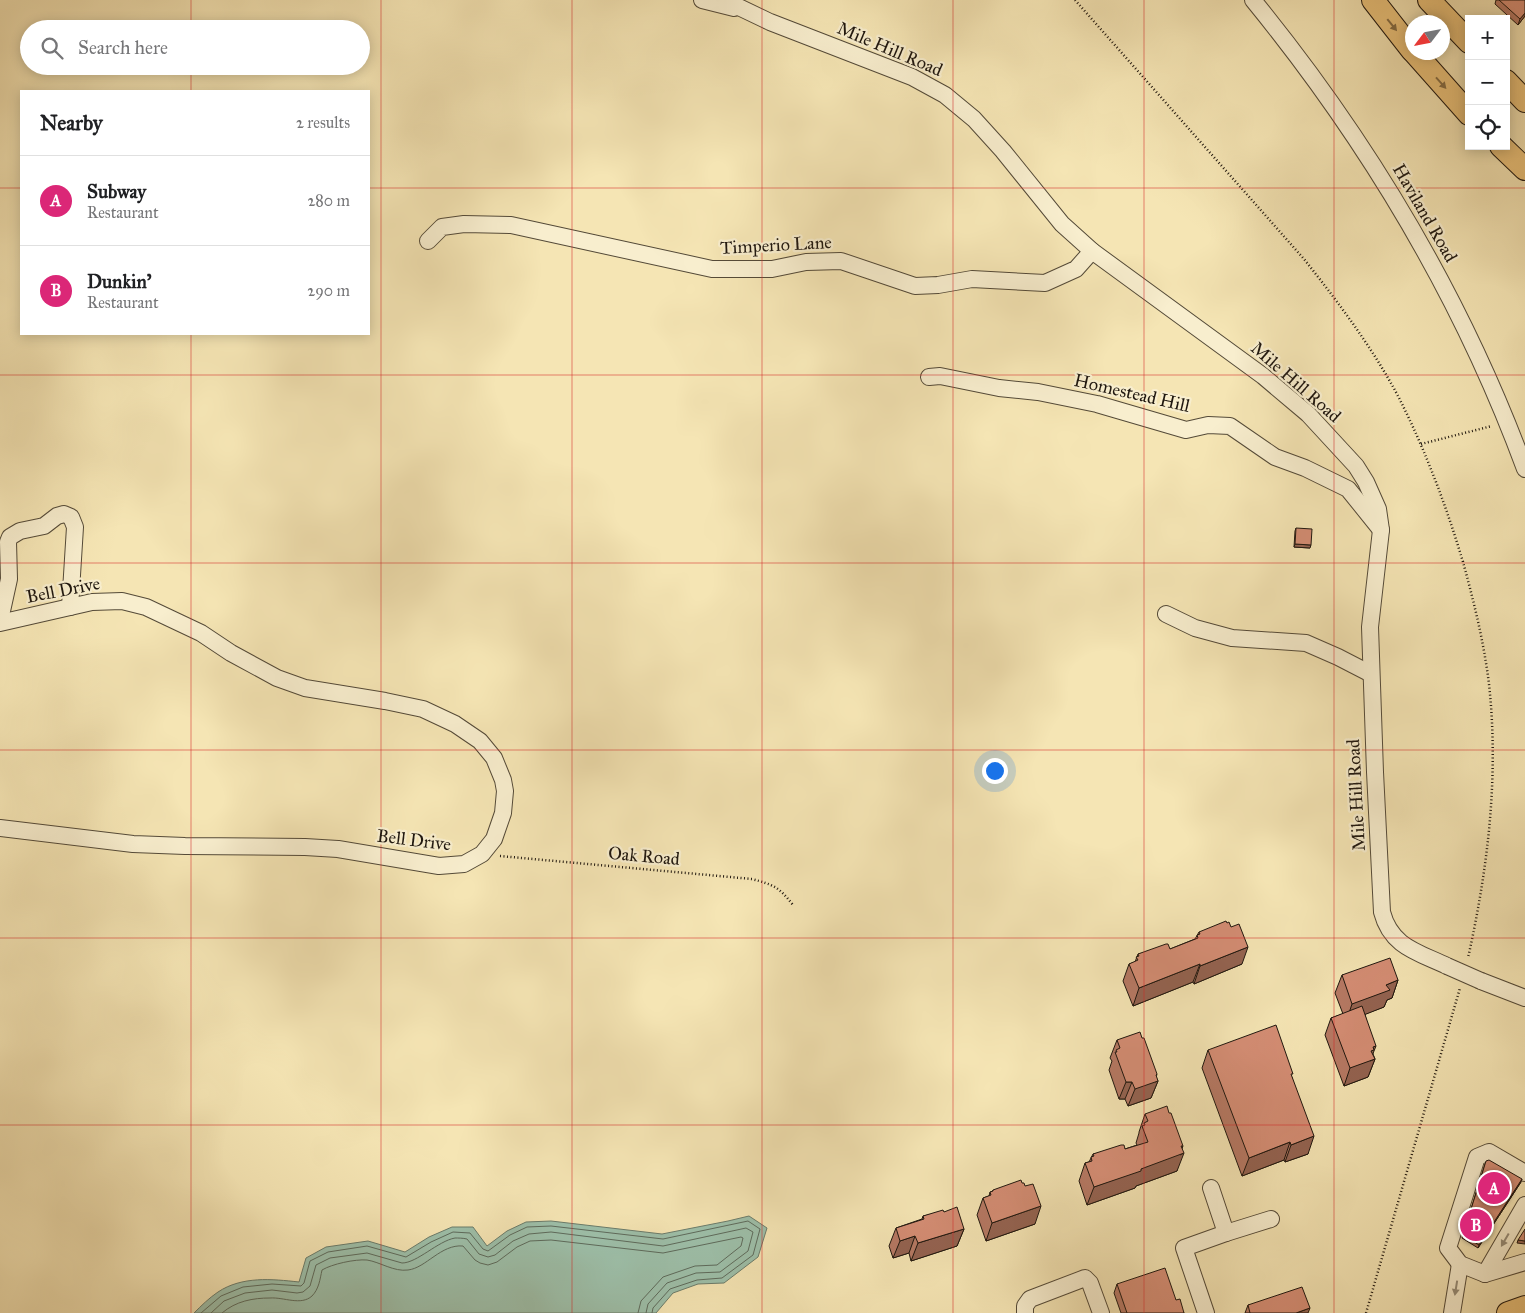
<!DOCTYPE html>
<html lang="en">
<head>
<meta charset="utf-8">
<style>
	:root { --surface:#fff; --page:#f6f6f6; --text:#202124; --muted:#757577; --line:#e0e0e0; --accent:#db2777 }
	body { margin:0; font-family:"IM FELL Great Primer",serif; background:var(--page); color:var(--text) }
	.controls { position:absolute; right:15px; top:15px; display:grid; overflow:hidden; border-radius:0px; box-shadow:0 2px 12px #0003 }
	.controls button { width:45px; height:45px; display:grid; place-items:center; padding:0; border:0; border-bottom:1px solid var(--line); background:var(--surface); color:var(--text); font:25px sans-serif }
	.compass { position:absolute; left:1405px; top:15px; width:45px; height:45px; border-radius:50%; background:var(--surface); box-shadow:0 2px 12px #0003; rotate:238deg }
	.you { position:absolute; left:994px; top:770px; width:18px; height:18px; margin:-12px; border:4px solid #fff; border-radius:50%; background:#1a73e8; box-shadow:0 0 0 8px #1a73e833 }
	.badge { display:grid; place-items:center; width:32px; height:32px; border-radius:50%; background:var(--accent); color:#fff; font-size:16px; font-weight:700 }
	.pin { position:absolute; translate:-50% -50%; border:2px solid #fff; box-shadow:0 1px 5px #0006 }
	.list { margin:0; padding:0; list-style:none }
	h2 { display:flex; justify-content:space-between; align-items:center; height:65px; margin:0; padding:0 20px; font-size:21px }
	h2 small { font-size:16px; font-weight:400; color:var(--muted) }
	.list li { display:grid; grid-template-columns:32px 1fr auto; gap:15px; align-items:center; box-sizing:border-box; height:90px; padding:0 20px; border-top:1px solid var(--line) }
	.list b { display:block; font-size:19px; white-space:nowrap }
	.list p { margin:0; font-size:16px; white-space:nowrap; color:var(--muted) }
	.list em { font-size:16px; font-style:normal; color:var(--muted) }
	.icon { flex:none; width:28px; height:28px; fill:none; stroke:currentColor; stroke-width:2; stroke-linecap:round; stroke-linejoin:round }
	.map { position:relative; flex:none; width:1525px; height:1313px; overflow:hidden }
	.search { position:absolute; background:var(--surface); box-shadow:0 2px 12px #0003; left:20px; top:20px; width:350px; height:55px; display:flex; align-items:center; gap:12px; box-sizing:border-box; padding:0 18px; border-radius:28px; color:var(--muted); font-size:19px }
	.panel { position:absolute; background:var(--surface); box-shadow:0 2px 12px #0003; left:20px; top:90px; width:350px; height:245px; border-radius:0px }
	.map>svg:first-child { display:block }
	.water { fill:#9dbfa9; stroke:#6b7c6b }
	.lines { fill:none; stroke-linecap:round; stroke-linejoin:round }
	.shore { stroke:#5e6b5c; stroke-width:1 }
	.minor-casing { stroke:#544a38; stroke-width:18 }
	.highway-casing { stroke:#1f170f; stroke-width:24 }
	.path { stroke:#1f170f; stroke-width:2.5; stroke-dasharray:1 2.5; stroke-linecap:butt }
	.minor { stroke:#f8eece; stroke-width:16 }
	.highway { stroke:#eac27a; stroke-width:22 }
	.minor-bridge-casing { stroke:#544a38; stroke-width:18; stroke-linecap:butt }
	.minor-bridge { stroke:#f8eece; stroke-width:16 }
	.wall { fill:#b67964; stroke:#1f170f }
	.shaded-wall { fill:#946351; stroke:#1f170f }
	.building { fill:#d48d74; stroke:#1f170f }
	.oneway { fill:#846c44 }
	.oneway2 { fill:#968d78 }
	.grid { fill:none; stroke:#d62828; stroke-width:1; stroke-opacity:0.55 }
	.labels { text-anchor:middle; stroke-width:4.5; stroke-linejoin:round; paint-order:stroke }
	.street-label { font-size:18px; fill:#1f170f; stroke:#f8eece }
</style>
</head>
<body>
<div class="map">
<svg width="1525" height="1313" viewBox="0 0 1525 1313">
	<rect width="100%" height="100%" fill="#f5e5b4"/>
	<filter id="stains"><feTurbulence type="fractalNoise" baseFrequency=".004" numOctaves="4"/><feColorMatrix values="0 0 0 0 .2 0 0 0 0 .09 0 0 0 0 .02 0 0 0 .5 -.17"/></filter>
	<radialGradient id="worn" r=".72"><stop offset=".6" stop-color="#630" stop-opacity="0"/><stop offset="1" stop-color="#630" stop-opacity=".3"/></radialGradient>
	<path class="water" d="M749 1216 767 1228 758 1257 724 1283 698 1284 673 1293 656 1313H194C201 1306 209 1298 218 1292 242 1276 272 1279 299 1282L306 1258 326 1247 368 1241 405 1252 429 1237 452 1227H473L487 1246 507 1231 526 1222 551 1221 662 1234 728 1221Z"/>
	<g class="lines">
		<g class="shore">
			<polyline points="201,1313 221,1296 243,1287 272,1284 301,1286 304,1283 310,1261 328,1252 367,1246 406,1257 431,1242 453,1232 470,1233 483,1249 488,1251 510,1235 527,1227 551,1226 663,1239 748,1221 760,1229 753,1255 722,1278 697,1280 670,1289 653,1308 652,1313"/>
			<path d="M211 1313 224 1301 245 1293 272 1290 297 1293 303 1292 310 1286 316 1265 330 1258 367 1253 402 1263C417 1263 438 1241 455 1238 458 1238 463 1238 467 1239L479 1254 488 1257 495 1255 513 1241 529 1234 551 1232 663 1246 746 1228 753 1232 748 1251 720 1272 696 1273 667 1283 648 1304 646 1313"/>
			<path d="M222 1313C236 1301 253 1298 270 1298 284 1297 301 1306 312 1296 319 1289 320 1279 322 1270 332 1264 355 1259 367 1260 380 1262 394 1272 408 1270 426 1268 441 1244 463 1246L475 1260 480 1263 488 1265 497 1262 517 1247 530 1241 551 1240 663 1253 741 1237 743 1238 741 1246 717 1265 695 1266 663 1277 641 1301 638 1313"/>
		</g>
		<defs>
			<g id="minor">
				<polyline points="702,0 734,8"/>
				<path d="M724 0 770 22 912 77 945 95 974 119 1003 151 1062 224 1092 251 1263 376 1308 414 1356 466 1366 482 1378 509 1381 530 1370 627 1375 772 1382 912C1391 947 1418 952 1447 966"/>
				<path d="M1253 0C1368 141 1462 298 1525 469"/>
				<polyline points="428,241 442,227 464,224 511,225 712,269 772,269 806,262 841,261 915,286 938,285 972,279 1045,283 1076,269 1092,251"/>
				<polyline points="929,377 940,376 999,388 1038,392 1097,404 1186,430 1208,425 1230,426 1275,457 1305,468 1348,489 1381,530"/>
				<polyline points="1166,614 1195,628 1232,638 1306,643 1338,657 1371,674"/>
				<polyline points="0,620 9,579 8,542 10,537 20,531 44,526 57,516 64,514 71,517 75,527 70,607"/>
				<polyline points="0,623 92,602 122,601 146,607 201,633 231,653 277,678 305,688 385,701 423,709 455,724 480,741 494,758 503,780 505,791 503,813 494,839 482,854 464,864 439,866 338,849 305,847 185,846 133,844 0,828"/>
				<polyline points="1481,981 1525,998"/>
				<polyline points="1525,1173 1489,1152 1477,1157 1448,1248 1460,1264 1485,1274 1525,1262"/>
				<polyline points="1226,1233 1271,1219"/>
				<polyline points="1485,1274 1525,1205"/>
				<polyline points="1025,1313 1025,1306 1030,1299 1085,1278 1090,1283 1101,1313"/>
				<polyline points="1206,1313 1184,1248 1226,1233 1211,1188"/>
				<polyline points="1452,1313 1460,1264"/>
			</g>
			<g id="highway">
				<polyline points="1373,0 1412,50"/>
				<polyline points="1429,0 1469,42"/>
				<polyline points="1414,52 1469,114"/>
				<polyline points="1506,81 1525,101"/>
				<polyline points="1501,146 1525,169"/>
				<polyline points="1508,1313 1525,1307"/>
			</g>
		</defs>
		<use href="#minor" class="minor-casing"/>
		<use href="#highway" class="highway-casing"/>
		<g class="path">
			<path d="M1075 0 1304 259C1338 302 1372 347 1398 396 1425 449 1446 505 1463 562 1474 602 1484 643 1489 684 1499 776 1488 868 1468 958"/>
			<polyline points="1421,444 1492,426"/>
			<path d="M500 856 752 879C774 885 779 887 793 905"/>
			<polyline points="1366,1313 1460,988"/>
		</g>
		<use href="#minor" class="minor"/>
		<use href="#highway" class="highway"/>
		<defs>
			<polyline id="minor-bridge" points="1447,966 1481,981"/>
		</defs>
		<use href="#minor-bridge" class="minor-bridge-casing"/>
		<use href="#minor-bridge" class="minor-bridge"/>
	</g>
	<g class="wall">
		<polygon points="1496,0 1525,0 1525,16 1518,25 1495,4"/>
		<polygon points="1296,528 1310,548 1294,547 1295,531"/>
		<polygon points="1199,932 1242,964 1194,984 1193,982 1133,1006 1123,981 1129,964 1135,962 1138,954 1170,949 1195,939"/>
		<polygon points="1342,975 1398,980 1392,998 1387,1000 1384,1007 1365,1014 1373,1054 1375,1059 1368,1077 1344,1086 1325,1035 1331,1018 1343,1014 1335,993"/>
		<polygon points="1117,1040 1156,1077 1158,1081 1151,1098 1128,1106 1125,1099 1119,1099 1109,1070 1112,1061 1110,1058"/>
		<polygon points="1208,1050 1292,1077 1308,1154 1285,1162 1284,1160 1242,1176 1202,1068"/>
		<polygon points="1145,1114 1182,1149 1177,1171 1136,1186 1135,1188 1087,1205 1079,1181 1085,1163 1089,1162 1093,1154 1125,1149 1137,1145 1136,1143 1139,1133 1139,1132"/>
		<polygon points="1485,1164 1521,1182 1478,1248 1462,1238"/>
		<polygon points="993,1190 1035,1224 986,1241 977,1215 983,1198 989,1196 990,1192 992,1192"/>
		<polygon points="944,1212 964,1229 957,1246 911,1261 909,1253 893,1258 889,1246 896,1228 922,1219 923,1216"/>
		<polygon points="1117,1284 1176,1300 1184,1313 1121,1313 1114,1293"/>
		<polygon points="1248,1305 1308,1313 1245,1313"/>
	</g>
	<g class="shaded-wall">
		<polygon points="1525,13 1525,16 1518,25 1520,19"/>
		<polygon points="1295,544 1311,545 1310,548 1294,547"/>
		<polygon points="1248,947 1242,964 1194,984 1200,966"/>
		<polygon points="1200,964 1193,982 1133,1006 1139,988"/>
		<polygon points="1398,980 1392,998 1387,1000 1384,1007 1346,1022 1352,1004 1386,985"/>
		<polygon points="1376,1046 1370,1061 1375,1059 1368,1077 1344,1086 1350,1068 1373,1047"/>
		<polygon points="1157,1074 1155,1082 1158,1081 1151,1098 1128,1106 1135,1089"/>
		<polygon points="1126,1082 1132,1082 1125,1099 1119,1099"/>
		<polygon points="1314,1136 1308,1154 1285,1162 1291,1145"/>
		<polygon points="1290,1142 1284,1160 1242,1176 1249,1158"/>
		<polygon points="1183,1146 1180,1155 1184,1153 1177,1171 1136,1186 1135,1188 1087,1205 1094,1187 1141,1169"/>
		<polygon points="1522,1179 1521,1182 1478,1248 1479,1245"/>
		<polygon points="1041,1206 1035,1224 986,1241 992,1223"/>
		<polygon points="964,1229 957,1246 911,1261 918,1243"/>
		<polygon points="915,1236 909,1253 893,1258 900,1241"/>
		<polygon points="1518,1240 1525,1241 1525,1244 1517,1243"/>
		<polygon points="1310,1308 1308,1313 1296,1313"/>
	</g>
	<g class="building">
		<polygon points="1499,0 1525,0 1525,13 1520,19"/>
		<polygon points="1296,528 1312,529 1311,545 1295,544"/>
		<polygon points="1226,921 1227,923 1229,922 1231,927 1239,924 1248,947 1200,966 1200,964 1139,988 1129,964 1138,960 1136,957 1139,956 1138,954 1166,944 1168,944 1170,949 1198,938 1197,935 1200,934 1199,932"/>
		<polygon points="1390,958 1398,980 1386,985 1390,990 1352,1004 1342,975"/>
		<polygon points="1362,1006 1376,1046 1373,1047 1374,1050 1371,1051 1375,1059 1350,1068 1331,1018"/>
		<polygon points="1276,1025 1293,1074 1291,1074 1314,1136 1291,1145 1290,1142 1249,1158 1208,1050"/>
		<polygon points="1140,1032 1142,1038 1144,1038 1157,1074 1156,1075 1158,1081 1135,1089 1132,1082 1126,1082 1115,1052 1117,1052 1116,1050 1120,1048 1117,1040"/>
		<polygon points="1167,1106 1169,1113 1171,1113 1183,1146 1181,1146 1184,1153 1141,1169 1141,1171 1094,1187 1085,1163 1092,1161 1091,1157 1094,1156 1093,1154 1121,1145 1124,1145 1125,1149 1148,1142 1142,1126 1145,1125 1144,1123 1148,1121 1145,1114"/>
		<polygon points="1489,1160 1522,1179 1479,1245 1463,1235 1486,1161"/>
		<polygon points="1021,1180 1022,1183 1024,1183 1025,1186 1033,1184 1041,1206 992,1223 983,1198 991,1195 990,1192 993,1191 993,1190"/>
		<polygon points="957,1207 964,1229 918,1243 915,1236 900,1241 896,1228 924,1219 923,1216 943,1210 944,1212"/>
		<polygon points="1525,1229 1525,1241 1518,1240"/>
		<polygon points="1165,1268 1176,1300 1180,1299 1184,1313 1127,1313 1117,1284"/>
		<polygon points="1302,1287 1310,1308 1296,1313 1250,1313 1248,1305"/>
	</g>
	<defs><path id="oneway-solid" d="M-6-.8H1V-3.2L6.5 0L1 3.2V.8H-6Z" transform="scale(1.25)"/></defs>
	<g class="oneway">
		<use href="#oneway-solid" transform="translate(1392 25) rotate(51)"/>
		<use href="#oneway-solid" transform="translate(1441 83) rotate(48)"/>
	</g>
	<g class="oneway2">
		<use href="#oneway-solid" transform="translate(1505 1240) rotate(120)"/>
		<use href="#oneway-solid" transform="translate(1456 1288) rotate(99)"/>
	</g>
	<path class="grid" d="M191 0V29M381 0V1313M572 0V1313M762 0V1313M953 0V1313M1144 0V1313M1334 0V1313M191 66V91M0 188H21M369 188H1525M191 334V1313M0 375H1525M0 563H1525M0 750H1525M0 938H1525M0 1125H1525"/>
	<g class="labels">
		<g class="street-label">
			<text transform="translate(890 49) rotate(23)" y="6">Mile Hill Road</text>
			<text transform="translate(1425 213) rotate(60)" y="6">Haviland Road</text>
			<text transform="translate(776 245) rotate(-3)" y="6">Timperio Lane</text>
			<text transform="translate(1296 382) rotate(41)" y="6">Mile Hill Road</text>
			<text transform="translate(1132 393) rotate(13)" y="6">Homestead Hill</text>
			<text transform="translate(63 590) rotate(-11)" y="6">Bell Drive</text>
			<text transform="translate(1356 795) rotate(-93)" y="6">Mile Hill Road</text>
			<text transform="translate(414 840) rotate(7)" y="6">Bell Drive</text>
			<text transform="translate(644 856) rotate(5)" y="6">Oak Road</text>
		</g>
	</g>
	<rect width="100%" height="100%" filter="url(#stains)"/>
	<rect width="100%" height="100%" fill="url(#worn)"/>
</svg>
<div class="controls">
<button>+</button>
<button>−</button>
<button><svg class="icon" aria-label="locate" viewBox="0 0 24 24"><circle cx="12" cy="12" r="6"/><path d="M12 2v4M12 18v4M2 12h4M18 12h4"/></svg></button>
</div>
<svg class="compass" viewBox="-18 -18 36 36"><path d="M0-13l5 13h-10z" fill="#e53935"/><path d="M0 13l5-13h-10z" fill="#757577"/></svg>
<div class="you"></div>
<div class="pin badge" style="left:1494px;top:1188px">A</div>
<div class="pin badge" style="left:1476px;top:1225px">B</div>
<div class="search"><svg class="icon" aria-label="search" viewBox="0 0 24 24"><circle cx="10" cy="10" r="6"/><path d="M15 15l6 6"/></svg>Search here</div>
<section class="panel">
<h2>Nearby<small>2 results</small></h2>
<ul class="list">
<li><span class="badge">A</span><div><b>Subway</b><p>Restaurant</p></div><em>280 m</em></li>
<li><span class="badge">B</span><div><b>Dunkin'</b><p>Restaurant</p></div><em>290 m</em></li>
</ul>
</section>
</div>
</body>
</html>
